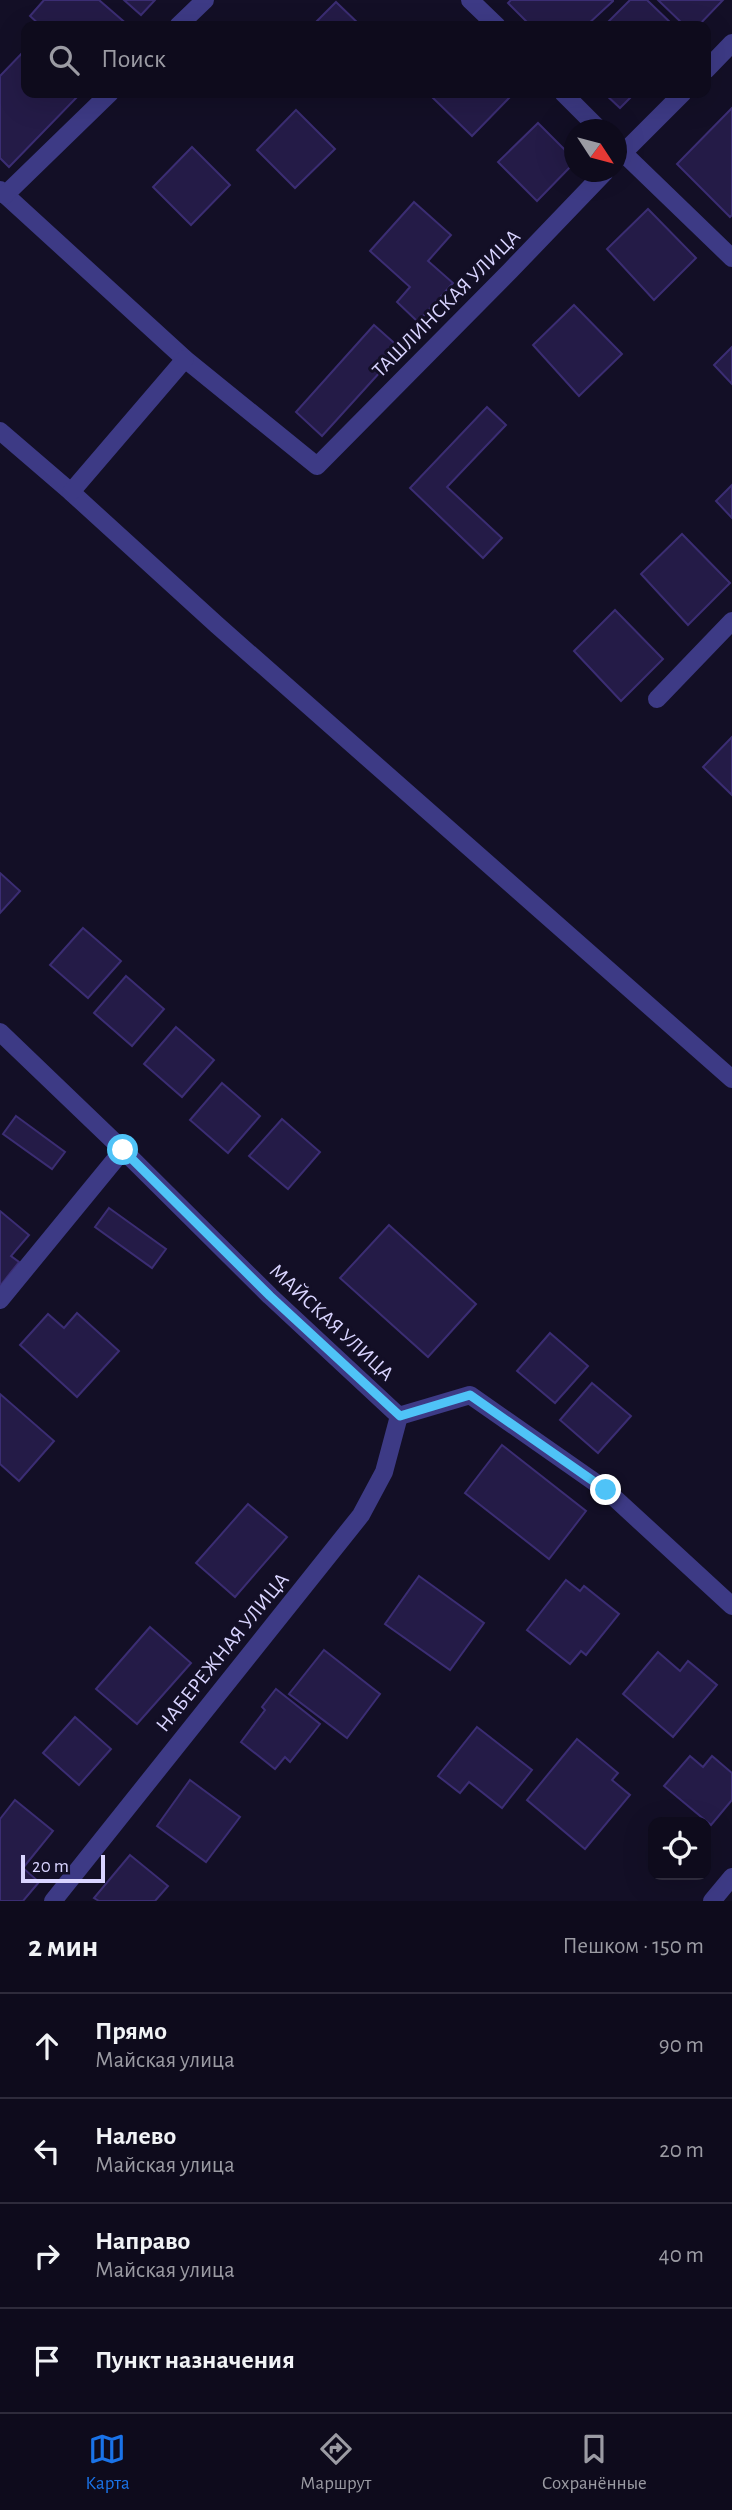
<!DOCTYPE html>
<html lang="ru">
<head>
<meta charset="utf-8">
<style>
	:root { --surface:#0e0b1c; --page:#1c1929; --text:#f1f3f6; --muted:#9b9ba3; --line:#2e2b3b; --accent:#1a73e8 }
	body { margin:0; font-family:"Alegreya Sans",sans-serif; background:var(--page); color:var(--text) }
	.controls { position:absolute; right:21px; bottom:21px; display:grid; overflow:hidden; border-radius:14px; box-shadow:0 7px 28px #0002 }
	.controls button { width:63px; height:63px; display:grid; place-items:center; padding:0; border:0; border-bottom:2px solid var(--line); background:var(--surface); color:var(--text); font:35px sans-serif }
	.compass { position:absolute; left:564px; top:119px; width:63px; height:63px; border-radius:50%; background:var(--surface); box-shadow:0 7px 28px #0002; rotate:126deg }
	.scale { position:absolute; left:21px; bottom:18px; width:84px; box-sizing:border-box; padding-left:7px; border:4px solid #d9d4ff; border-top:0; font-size:19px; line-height:24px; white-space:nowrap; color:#d9d4ff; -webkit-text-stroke:5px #130f26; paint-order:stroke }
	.stop { position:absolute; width:21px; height:21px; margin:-16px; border:5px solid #4fc3f7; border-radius:50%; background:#fff }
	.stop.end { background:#4fc3f7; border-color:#fff; box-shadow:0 2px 7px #0008 }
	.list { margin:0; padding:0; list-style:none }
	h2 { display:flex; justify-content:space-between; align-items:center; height:91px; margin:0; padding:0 28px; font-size:30px }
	h2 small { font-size:23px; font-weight:400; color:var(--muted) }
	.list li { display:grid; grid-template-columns:46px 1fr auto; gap:21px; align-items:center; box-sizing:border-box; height:105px; padding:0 28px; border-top:2px solid var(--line) }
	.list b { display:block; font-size:26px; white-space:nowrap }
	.list p { margin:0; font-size:23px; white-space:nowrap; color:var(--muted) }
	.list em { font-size:23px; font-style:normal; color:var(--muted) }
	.icon { flex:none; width:38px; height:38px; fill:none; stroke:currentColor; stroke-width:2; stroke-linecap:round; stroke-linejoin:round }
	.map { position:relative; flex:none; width:732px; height:1901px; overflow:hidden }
	.search { position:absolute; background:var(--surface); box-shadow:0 7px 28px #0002; left:21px; right:21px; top:21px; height:77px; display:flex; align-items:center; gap:18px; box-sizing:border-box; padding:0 24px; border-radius:14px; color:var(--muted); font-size:26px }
	.sheet { height:511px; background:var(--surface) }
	nav { display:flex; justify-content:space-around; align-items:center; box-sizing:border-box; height:98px; border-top:2px solid var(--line); background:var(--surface); font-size:19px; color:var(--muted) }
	nav a { display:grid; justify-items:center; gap:4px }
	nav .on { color:var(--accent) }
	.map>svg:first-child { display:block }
	.building { fill:#241b47; stroke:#3b2d73; stroke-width:2 }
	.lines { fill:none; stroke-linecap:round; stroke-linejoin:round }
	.minor { stroke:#3d3a85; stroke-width:18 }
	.route { stroke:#4fc3f7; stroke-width:9 }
	.labels { text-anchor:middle; stroke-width:6; stroke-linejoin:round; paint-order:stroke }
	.street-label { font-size:21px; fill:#d9d4ff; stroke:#130f26 }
</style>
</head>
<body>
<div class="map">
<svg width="732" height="1901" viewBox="0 0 732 1901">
	<rect width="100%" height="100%" fill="#130f26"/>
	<g class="building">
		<polygon points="44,0 99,0 129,26 41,26 30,16"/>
		<polygon points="124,0 155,0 141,15"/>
		<polygon points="511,0 613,0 613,1 586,26 531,26 508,3"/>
		<polygon points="630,0 647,0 674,26 604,26"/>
		<polygon points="658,0 723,0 698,26 685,26"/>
		<polygon points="336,2 361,26 312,26"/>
		<polygon points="26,49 26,93 77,93 79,95 9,167 0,158 0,76"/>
		<polygon points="438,93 507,93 511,96 472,136 433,98"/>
		<polygon points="604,93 635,93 620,108"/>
		<polygon points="732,108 732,215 730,217 677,164"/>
		<polygon points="296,110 335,149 295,188 257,150"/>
		<polygon points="538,123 574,159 574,163 537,201 498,162"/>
		<polygon points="192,147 230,185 191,225 153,187"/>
		<polygon points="414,202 451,235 428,261 453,283 418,322 397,302 410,287 370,251"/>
		<polygon points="648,209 696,258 654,300 607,249"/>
		<polygon points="574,305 622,354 579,396 533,345"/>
		<polygon points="374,325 401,349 322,436 296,412"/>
		<polygon points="732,347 732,384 714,365"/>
		<polygon points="487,407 506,425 447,487 502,538 483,558 410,488"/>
		<polygon points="732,485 732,518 716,501"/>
		<polygon points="682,534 730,583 688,625 641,574"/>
		<polygon points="615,610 663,659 621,701 574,651"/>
		<polygon points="732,737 732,795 703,767"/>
		<polygon points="0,873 20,891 0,913"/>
		<polygon points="83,928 121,961 88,998 50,965"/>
		<polygon points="126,976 164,1009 132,1046 94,1013"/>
		<polygon points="176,1027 214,1060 182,1097 144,1064"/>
		<polygon points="222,1083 260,1116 228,1153 190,1120"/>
		<polygon points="16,1116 65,1152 52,1169 3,1134"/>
		<polygon points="282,1119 320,1152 288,1189 249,1156"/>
		<polygon points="109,1208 166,1249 152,1268 95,1227"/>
		<polygon points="0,1211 29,1235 11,1256 19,1262 0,1286"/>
		<polygon points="389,1225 476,1304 428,1357 340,1278"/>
		<polygon points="77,1313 119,1351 77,1397 20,1345 48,1314 64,1328"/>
		<polygon points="550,1333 588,1366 555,1403 517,1371"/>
		<polygon points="592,1383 631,1416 598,1453 560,1420"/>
		<polygon points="0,1394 54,1441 19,1481 0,1464"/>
		<polygon points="502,1445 586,1511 549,1559 465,1493"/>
		<polygon points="248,1504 287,1537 235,1597 196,1563"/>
		<polygon points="419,1576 484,1623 450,1670 385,1624"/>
		<polygon points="566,1580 580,1591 584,1586 619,1614 586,1655 581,1651 570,1664 527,1630"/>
		<polygon points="150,1627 191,1663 137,1724 96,1689"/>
		<polygon points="324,1650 380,1694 347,1738 289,1694"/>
		<polygon points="658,1652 680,1671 688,1661 717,1685 673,1737 623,1694"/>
		<polygon points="276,1689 320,1724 290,1762 285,1757 275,1769 241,1742 265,1710 262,1707"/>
		<polygon points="75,1717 111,1749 79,1785 43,1753"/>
		<polygon points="477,1727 532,1770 502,1808 469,1782 460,1793 438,1776"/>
		<polygon points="577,1739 618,1773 612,1780 630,1795 585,1849 527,1800"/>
		<polygon points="690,1756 703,1767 712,1756 732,1773 732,1800 711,1825 664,1786"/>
		<polygon points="190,1780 240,1817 206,1862 157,1826"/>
		<polygon points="15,1800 53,1831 23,1868 39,1882 23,1901 0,1901 0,1819"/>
		<polygon points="130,1855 168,1886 155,1901 99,1901 94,1898"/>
	</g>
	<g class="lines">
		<g class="minor">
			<polyline points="470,0 497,26"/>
			<polyline points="178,26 205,0"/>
			<polyline points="706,70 732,43"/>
			<polyline points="563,93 600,130"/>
			<polyline points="616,146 732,258"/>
			<polyline points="616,160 683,93"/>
			<polyline points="0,190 185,359 317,466 510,271 605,172"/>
			<polyline points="5,195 110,93"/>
			<polyline points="0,431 71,492 217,625 732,1079"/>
			<polyline points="71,492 185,359"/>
			<polyline points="657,699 732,621"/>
			<polyline points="0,1032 123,1150 270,1296 399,1416 470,1395 606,1490 732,1606"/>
			<polyline points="0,1300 123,1150"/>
			<polyline points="53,1901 361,1515 384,1472 399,1416"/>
			<polyline points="712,1901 732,1877"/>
		</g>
	</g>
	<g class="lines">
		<polyline class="route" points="123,1150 270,1296 400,1416 470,1395 606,1490"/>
	</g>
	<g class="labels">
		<g class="street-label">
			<text transform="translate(446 303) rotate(-45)" y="7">ТАШЛИНСКАЯ УЛИЦА</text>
			<text transform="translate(332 1322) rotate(43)" y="7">МАЙСКАЯ УЛИЦА</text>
			<text transform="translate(222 1652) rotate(-51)" y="7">НАБЕРЕЖНАЯ УЛИЦА</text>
		</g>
	</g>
</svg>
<div class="controls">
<button><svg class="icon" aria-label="locate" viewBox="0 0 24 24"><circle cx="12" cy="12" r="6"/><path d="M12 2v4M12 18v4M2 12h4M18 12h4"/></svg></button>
</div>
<svg class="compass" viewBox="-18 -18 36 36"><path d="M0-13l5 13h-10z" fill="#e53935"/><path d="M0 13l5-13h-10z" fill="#9b9ba3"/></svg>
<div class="scale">20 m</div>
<div class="stop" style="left:123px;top:1150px"></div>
<div class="stop end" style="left:606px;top:1490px"></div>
<div class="search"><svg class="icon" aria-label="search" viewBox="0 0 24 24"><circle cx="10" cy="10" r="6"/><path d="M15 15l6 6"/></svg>Поиск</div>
</div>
<section class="sheet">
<h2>2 мин<small>Пешком · 150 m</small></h2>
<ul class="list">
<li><svg class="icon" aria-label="ahead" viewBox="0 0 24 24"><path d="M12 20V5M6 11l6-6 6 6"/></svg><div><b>Прямо</b><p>Майская улица</p></div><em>90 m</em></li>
<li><svg class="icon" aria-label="left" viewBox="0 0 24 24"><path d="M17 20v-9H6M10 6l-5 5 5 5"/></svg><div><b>Налево</b><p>Майская улица</p></div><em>20 m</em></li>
<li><svg class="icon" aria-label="right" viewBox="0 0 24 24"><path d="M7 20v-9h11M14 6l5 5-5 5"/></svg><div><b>Направо</b><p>Майская улица</p></div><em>40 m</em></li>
<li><svg class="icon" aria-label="arrive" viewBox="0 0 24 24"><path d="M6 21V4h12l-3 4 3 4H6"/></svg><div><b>Пункт назначения</b></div></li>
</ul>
</section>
<nav>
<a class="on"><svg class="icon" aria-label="map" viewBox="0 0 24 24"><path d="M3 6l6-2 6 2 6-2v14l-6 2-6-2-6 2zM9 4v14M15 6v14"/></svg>Карта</a>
<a><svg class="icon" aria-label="directions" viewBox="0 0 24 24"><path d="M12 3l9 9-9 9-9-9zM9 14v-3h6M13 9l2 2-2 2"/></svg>Маршрут</a>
<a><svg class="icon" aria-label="saved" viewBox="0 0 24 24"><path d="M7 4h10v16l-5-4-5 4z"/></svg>Сохранённые</a>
</nav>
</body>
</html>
